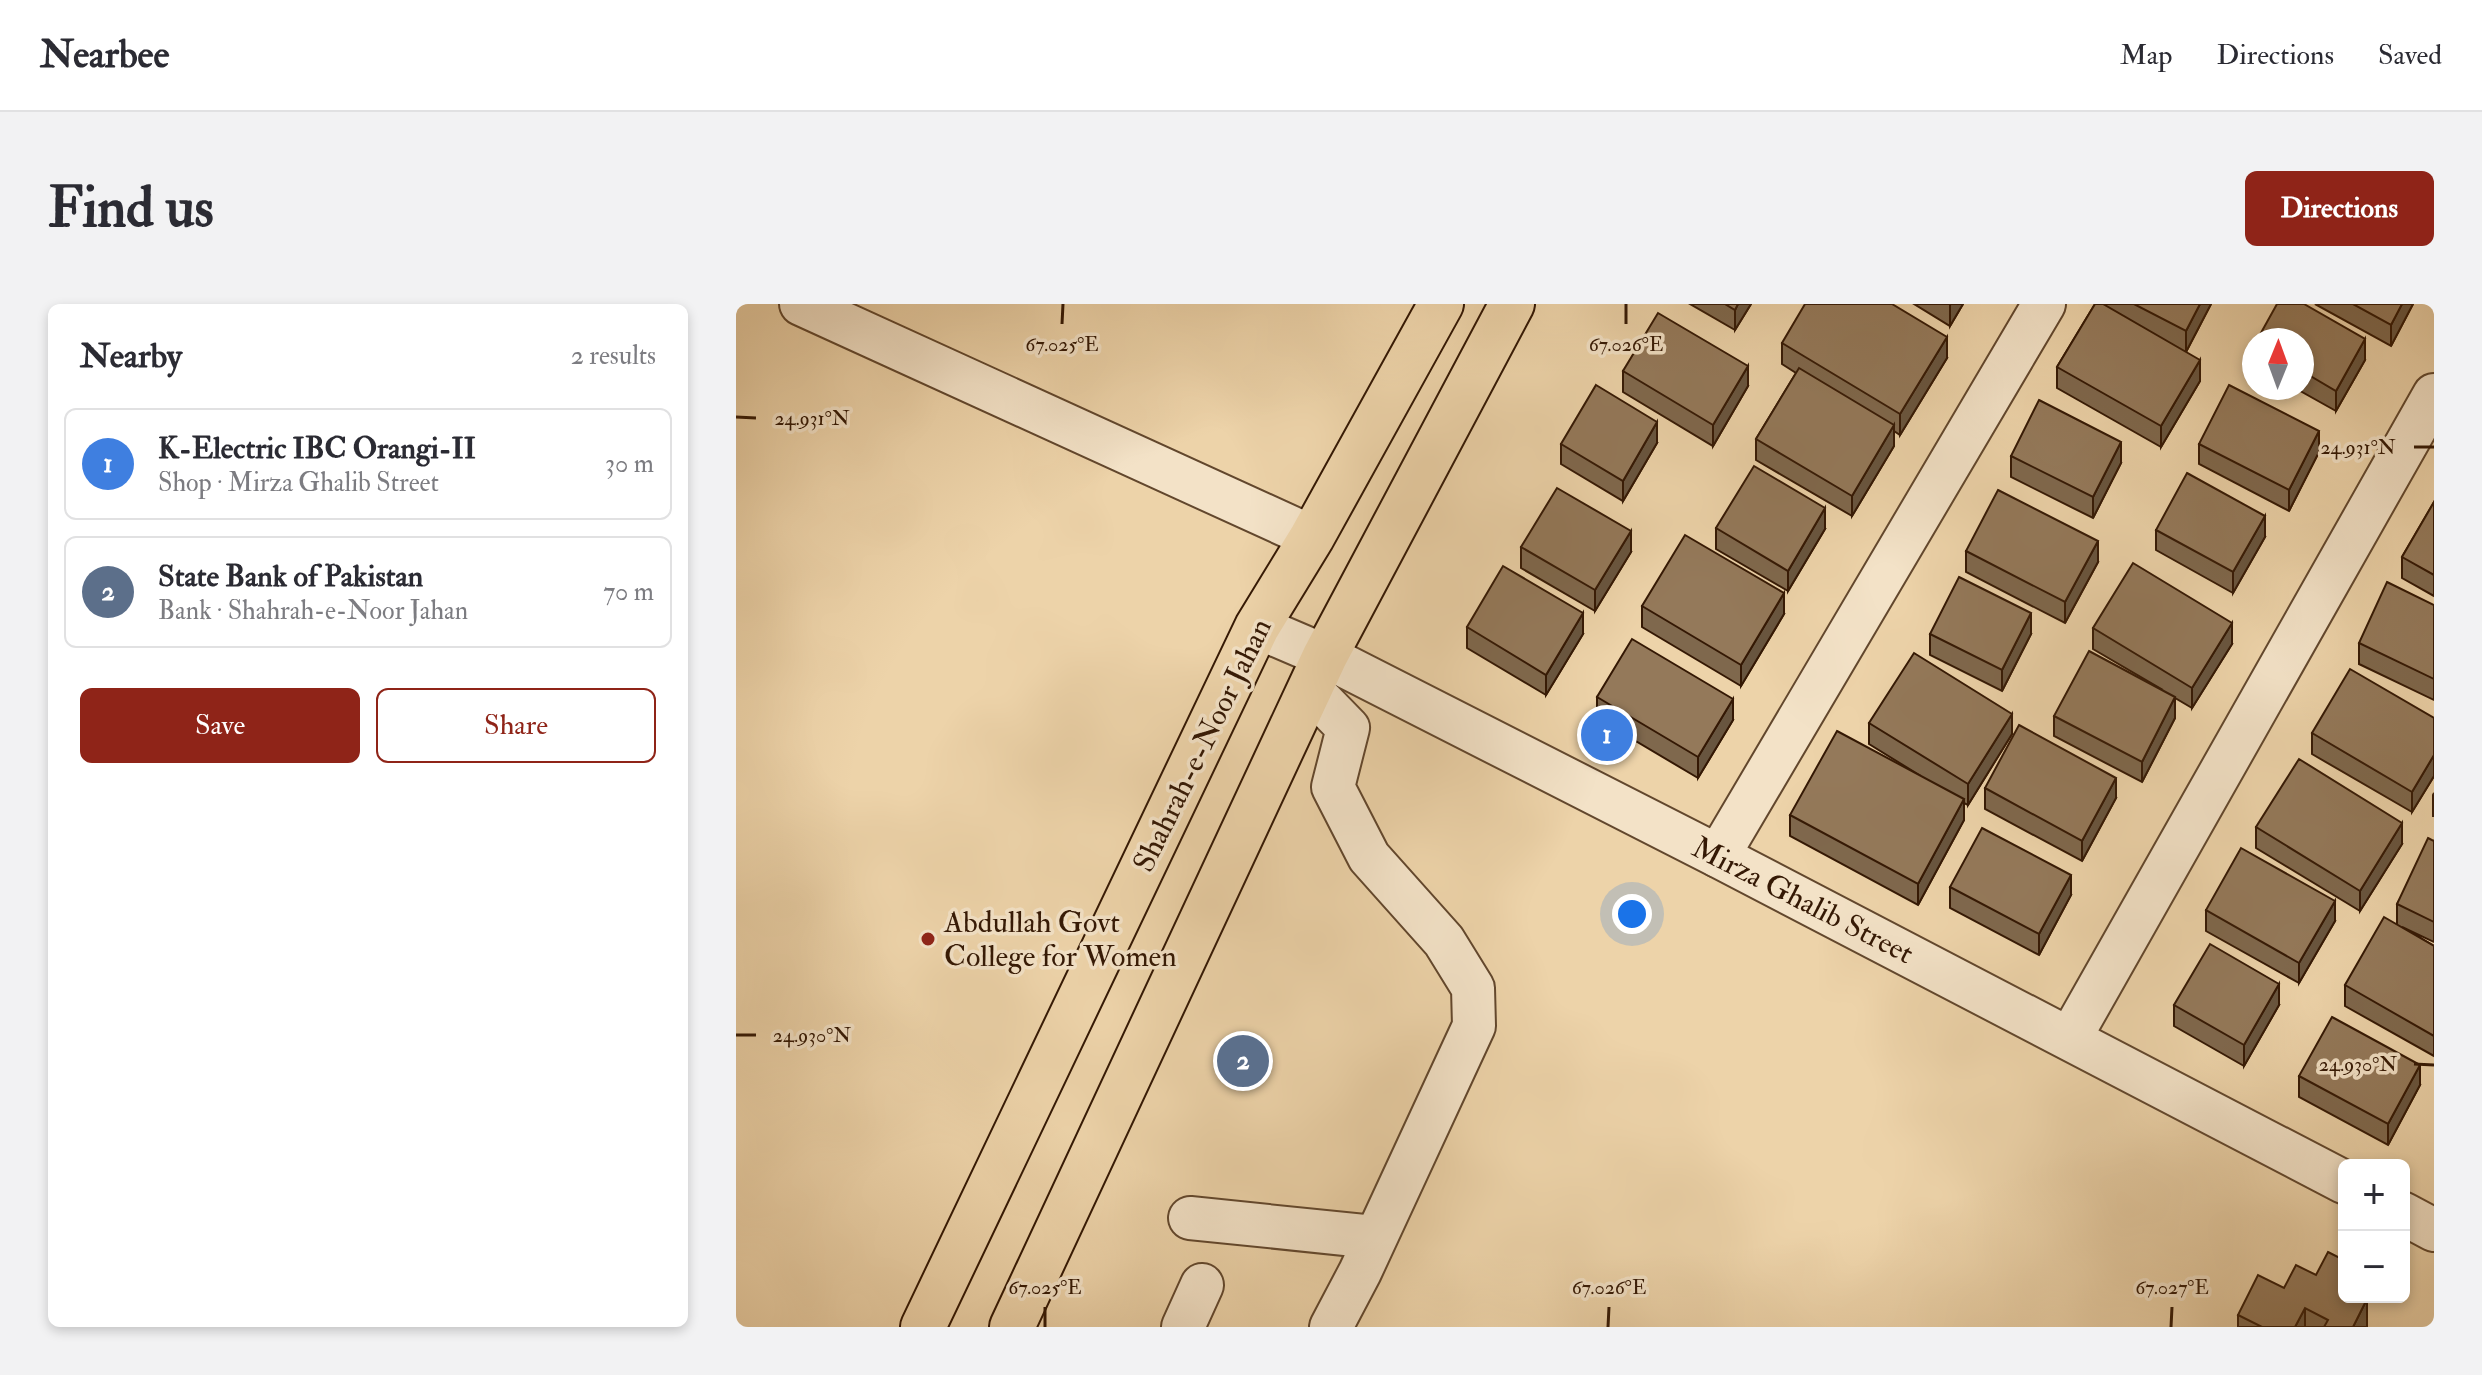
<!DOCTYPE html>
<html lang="en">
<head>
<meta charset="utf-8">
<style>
	:root { --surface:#fff; --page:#f2f2f3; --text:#2b2b33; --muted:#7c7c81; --line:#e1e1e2; --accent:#8f2418 }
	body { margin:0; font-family:"IM FELL Double Pica",serif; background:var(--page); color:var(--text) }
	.controls { position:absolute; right:24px; bottom:24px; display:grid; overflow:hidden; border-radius:12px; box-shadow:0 4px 12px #0003 }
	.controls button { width:72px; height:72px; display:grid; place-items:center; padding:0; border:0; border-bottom:2px solid var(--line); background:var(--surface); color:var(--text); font:40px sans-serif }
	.compass { position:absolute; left:1506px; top:24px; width:72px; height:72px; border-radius:50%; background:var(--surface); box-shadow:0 4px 12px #0003; rotate:1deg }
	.you { position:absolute; left:896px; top:610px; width:28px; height:28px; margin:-20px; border:6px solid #fff; border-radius:50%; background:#1a73e8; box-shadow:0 0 0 12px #1a73e833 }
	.badge { display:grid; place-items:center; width:52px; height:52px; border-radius:50%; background:var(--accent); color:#fff; font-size:26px; font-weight:700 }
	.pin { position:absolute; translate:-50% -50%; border:4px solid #fff; box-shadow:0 2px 8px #0006 }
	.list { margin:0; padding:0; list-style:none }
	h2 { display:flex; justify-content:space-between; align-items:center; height:104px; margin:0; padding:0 32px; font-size:34px }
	h2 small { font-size:26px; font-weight:400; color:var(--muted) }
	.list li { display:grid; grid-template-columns:52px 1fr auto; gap:24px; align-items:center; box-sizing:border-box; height:112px; margin:0 16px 16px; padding:0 16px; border:2px solid var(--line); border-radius:12px }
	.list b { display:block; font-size:30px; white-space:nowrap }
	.list p { margin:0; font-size:26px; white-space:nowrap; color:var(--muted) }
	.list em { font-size:26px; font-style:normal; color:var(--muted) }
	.actions { display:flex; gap:16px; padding:24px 32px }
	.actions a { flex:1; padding:18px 0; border:2px solid var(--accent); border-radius:12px; text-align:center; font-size:28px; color:var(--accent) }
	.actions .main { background:var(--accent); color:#fff }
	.map { position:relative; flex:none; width:1698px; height:1023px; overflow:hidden; border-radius:12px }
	header { display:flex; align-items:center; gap:48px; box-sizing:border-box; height:112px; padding:0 40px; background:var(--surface); border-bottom:2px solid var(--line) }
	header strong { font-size:38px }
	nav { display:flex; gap:44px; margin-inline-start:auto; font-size:28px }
	.intro { display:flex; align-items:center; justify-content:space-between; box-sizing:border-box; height:192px; padding:0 48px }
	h1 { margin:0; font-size:56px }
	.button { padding:20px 36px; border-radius:12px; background:var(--accent); color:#fff; font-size:28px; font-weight:700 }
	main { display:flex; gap:48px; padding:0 48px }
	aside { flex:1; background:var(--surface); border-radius:12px; box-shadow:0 4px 12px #0003 }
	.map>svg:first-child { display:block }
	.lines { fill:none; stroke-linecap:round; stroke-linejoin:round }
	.minor-casing { stroke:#62472d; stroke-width:46 }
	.major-casing { stroke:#341804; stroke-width:48 }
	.minor { stroke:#f3e2c7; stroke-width:42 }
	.major { stroke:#edd3a9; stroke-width:44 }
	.wall { fill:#7f684d; stroke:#341804; stroke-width:2 }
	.shaded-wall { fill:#68553f; stroke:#341804; stroke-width:2 }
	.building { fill:#94795a; stroke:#341804; stroke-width:2 }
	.ticks { fill:none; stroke:#341804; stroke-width:3 }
	.poi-dot { fill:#8f2418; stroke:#f3e2c7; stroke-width:3 }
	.labels { text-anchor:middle; stroke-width:7; stroke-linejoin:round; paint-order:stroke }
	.street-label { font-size:30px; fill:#341804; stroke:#f3e2c7 }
	.poi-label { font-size:30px; fill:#341804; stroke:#f3e2c7; text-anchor:start }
	.ticks-label { font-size:20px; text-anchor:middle; fill:#341804; stroke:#f3e2c7; stroke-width:7; stroke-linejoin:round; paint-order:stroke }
</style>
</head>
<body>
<header>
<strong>Nearbee</strong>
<nav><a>Map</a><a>Directions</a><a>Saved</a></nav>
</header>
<div class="intro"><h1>Find us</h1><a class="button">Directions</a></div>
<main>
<aside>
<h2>Nearby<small>2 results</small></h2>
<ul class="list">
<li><span class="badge" style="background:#3f7fe0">1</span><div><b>K-Electric IBC Orangi-II</b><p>Shop · Mirza Ghalib Street</p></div><em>30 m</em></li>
<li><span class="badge" style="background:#5c6f8a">2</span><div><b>State Bank of Pakistan</b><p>Bank · Shahrah-e-Noor Jahan</p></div><em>70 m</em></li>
</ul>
<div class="actions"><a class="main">Save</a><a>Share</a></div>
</aside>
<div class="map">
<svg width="1698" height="1023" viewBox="0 0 1698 1023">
	<rect width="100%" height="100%" fill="#edd3a9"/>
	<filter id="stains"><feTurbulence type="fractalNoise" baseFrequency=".0025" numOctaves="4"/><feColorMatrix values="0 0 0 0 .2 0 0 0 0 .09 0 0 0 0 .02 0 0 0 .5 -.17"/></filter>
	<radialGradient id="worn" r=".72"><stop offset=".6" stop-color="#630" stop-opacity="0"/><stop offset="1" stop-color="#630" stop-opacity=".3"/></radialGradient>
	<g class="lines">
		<defs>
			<g id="minor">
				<polyline points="65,0 576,233"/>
				<polyline points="521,323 589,352 982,552 1608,878"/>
				<polyline points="574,385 612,424 597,483 633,553 708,637 737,684 738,722 624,968 595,1023"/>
				<polyline points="982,552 1308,0"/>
				<polyline points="1334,734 1698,91"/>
				<polyline points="1668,910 1698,926"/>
				<polyline points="454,914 638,933"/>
				<polyline points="447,1023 466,981"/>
			</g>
			<g id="major">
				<polyline points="187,1023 521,323 576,233 705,0"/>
				<polyline points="276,1023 589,352 776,0"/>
			</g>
		</defs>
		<use href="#minor" class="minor-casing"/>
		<use href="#major" class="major-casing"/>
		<use href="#minor" class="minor"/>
		<use href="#major" class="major"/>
	</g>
	<g class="wall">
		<polygon points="954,0 1015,0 999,26"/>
		<polygon points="1178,0 1227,0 1214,22"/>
		<polygon points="1359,0 1475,0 1450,48 1464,77 1425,143 1321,84 1321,63"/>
		<polygon points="1579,0 1677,0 1655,42"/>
		<polygon points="1566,36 1629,56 1600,107 1559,84 1566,84"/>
		<polygon points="1046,39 1211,54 1164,131 1158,127 1158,142 1116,212 1020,156 1020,135 1060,69 1046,60"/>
		<polygon points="887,67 1012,82 977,142 887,88"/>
		<polygon points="921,139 887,197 825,160 825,140"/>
		<polygon points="1463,140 1583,148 1553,207 1463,160"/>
		<polygon points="1275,152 1385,159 1357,214 1275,173"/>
		<polygon points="1698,198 1698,292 1666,274 1666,253"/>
		<polygon points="980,224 1089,225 1052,287 980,245"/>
		<polygon points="1420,226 1529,233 1497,289 1420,246"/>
		<polygon points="785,243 895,248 859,307 785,264"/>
		<polygon points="1230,247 1362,258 1329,319 1230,268"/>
		<polygon points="1698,301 1698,396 1623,360 1623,339"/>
		<polygon points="906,302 1048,310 1005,382 906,323"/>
		<polygon points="731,323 847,330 810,391 731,344"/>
		<polygon points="1357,324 1496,340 1456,404 1439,394 1439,414 1406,478 1318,432 1318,412 1425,385 1357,345"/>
		<polygon points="1194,330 1295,330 1266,387 1194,351"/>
		<polygon points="861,393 997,416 962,474 861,414"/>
		<polygon points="1698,414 1698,472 1676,508 1576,450 1576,429"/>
		<polygon points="1133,419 1276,430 1232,501 1228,499 1228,516 1182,601 1054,532 1054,511 1183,471 1133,440"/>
		<polygon points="1249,484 1380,494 1346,557 1249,505"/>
		<polygon points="1698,489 1698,512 1697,512 1697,491"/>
		<polygon points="1520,523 1666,540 1624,607 1520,544"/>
		<polygon points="1698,537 1698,638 1666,623 1698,642 1698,752 1609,702 1609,681 1661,621 1661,600"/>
		<polygon points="1214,583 1335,591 1303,651 1214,604"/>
		<polygon points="1470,606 1599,617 1563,679 1470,627"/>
		<polygon points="1438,701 1543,701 1508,762 1438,722"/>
		<polygon points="1563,772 1684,781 1652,841 1563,793"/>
		<polygon points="1548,984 1631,1023 1502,1023 1502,1011"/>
	</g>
	<g class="shaded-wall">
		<polygon points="1002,0 1015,0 999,26 999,6"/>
		<polygon points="1215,0 1227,0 1214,22 1214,1"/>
		<polygon points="1464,0 1475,0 1450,48 1450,27"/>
		<polygon points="1666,0 1677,0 1655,42 1655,21"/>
		<polygon points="1211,33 1211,54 1164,131 1164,110"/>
		<polygon points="1629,35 1629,56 1600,107 1600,87"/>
		<polygon points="1464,56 1464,77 1425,143 1425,122"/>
		<polygon points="1012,62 1012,82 977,142 977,121"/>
		<polygon points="921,118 921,139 887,197 887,177"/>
		<polygon points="1158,121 1158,142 1116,212 1116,192"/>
		<polygon points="1583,127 1583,148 1553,207 1553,186"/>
		<polygon points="1385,138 1385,159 1357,214 1357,193"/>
		<polygon points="1089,204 1089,225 1052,287 1052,267"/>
		<polygon points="1529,212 1529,233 1497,289 1497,268"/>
		<polygon points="895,227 895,248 859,307 859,286"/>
		<polygon points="1362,237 1362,258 1329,319 1329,298"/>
		<polygon points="1048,289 1048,310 1005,382 1005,361"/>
		<polygon points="847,309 847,330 810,391 810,371"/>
		<polygon points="1295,309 1295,330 1266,387 1266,366"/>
		<polygon points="1496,319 1496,340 1456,404 1456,384"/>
		<polygon points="1439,393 1439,414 1406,478 1406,458"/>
		<polygon points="997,395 997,416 962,474 962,453"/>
		<polygon points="1276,410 1276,430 1232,501 1232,480"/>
		<polygon points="1698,451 1698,472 1676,508 1676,488"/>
		<polygon points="1380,474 1380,494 1346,557 1346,537"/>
		<polygon points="1228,495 1228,516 1182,601 1182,580"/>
		<polygon points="1666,519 1666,540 1624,607 1624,587"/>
		<polygon points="1335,571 1335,591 1303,651 1303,630"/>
		<polygon points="1599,597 1599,617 1563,679 1563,659"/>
		<polygon points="1543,680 1543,701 1508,762 1508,741"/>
		<polygon points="1684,761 1684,781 1652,841 1652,820"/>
		<polygon points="1631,995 1631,1023 1617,1023"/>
		<polygon points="1569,1004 1569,1023 1559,1023"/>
	</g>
	<g class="building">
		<polygon points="989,0 1002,0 999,6"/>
		<polygon points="1069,0 1156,0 1211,33 1164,110 1046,39"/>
		<polygon points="1359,0 1367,0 1464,56 1425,122 1321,63"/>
		<polygon points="1398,0 1464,0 1450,27"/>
		<polygon points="1541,0 1568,0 1629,35 1600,87 1566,67 1566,36 1521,36"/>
		<polygon points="1617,0 1666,0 1655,21"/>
		<polygon points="922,9 1012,62 977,121 887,67"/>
		<polygon points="1063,64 1158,121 1116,192 1020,135"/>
		<polygon points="860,81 921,118 887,177 825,140"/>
		<polygon points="1493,81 1583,127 1553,186 1463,140"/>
		<polygon points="1303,96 1385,138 1357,193 1275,152"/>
		<polygon points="1018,162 1089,204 1052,267 980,224"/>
		<polygon points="1451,169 1529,212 1497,268 1420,226"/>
		<polygon points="821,184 895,227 859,286 785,243"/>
		<polygon points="1262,186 1362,237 1329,298 1230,247"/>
		<polygon points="1698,198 1698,271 1666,253"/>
		<polygon points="949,231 1048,289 1005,361 906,302"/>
		<polygon points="1397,259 1496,319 1456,384 1357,324"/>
		<polygon points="767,262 847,309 810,371 731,323"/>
		<polygon points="1223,273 1295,309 1266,366 1194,330"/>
		<polygon points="1651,278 1698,301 1698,375 1623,339"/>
		<polygon points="896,335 997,395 962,453 861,393"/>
		<polygon points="1353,347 1439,393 1406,458 1318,412"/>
		<polygon points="1178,349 1276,410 1232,480 1133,419"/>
		<polygon points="1614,365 1698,414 1698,451 1676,488 1576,429"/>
		<polygon points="1283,421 1380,474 1346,537 1249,484"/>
		<polygon points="1101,427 1228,495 1182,580 1054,511"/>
		<polygon points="1563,455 1666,519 1624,587 1520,523"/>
		<polygon points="1246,524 1335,571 1303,630 1214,583"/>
		<polygon points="1692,534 1698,537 1698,618 1661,600"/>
		<polygon points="1505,544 1599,597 1563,659 1470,606"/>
		<polygon points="1648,613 1698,642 1698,732 1609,681"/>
		<polygon points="1474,640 1543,680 1508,741 1438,701"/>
		<polygon points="1596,713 1684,761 1652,820 1563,772"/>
		<polygon points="1592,948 1608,956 1608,993 1626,993 1631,995 1617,1023 1588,1023 1592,1016 1569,1004 1559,1023 1526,1023 1502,1011 1522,971 1548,984 1560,961 1580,971"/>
	</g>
	<path class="ticks" d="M326 20 327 0M890 20V0M0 113 20 114M1678 143H1698M0 731H20M1678 760 1698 761M309 1023V1003M872 1023 873 1003M1435 1023 1436 1003"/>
	<circle class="poi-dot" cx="192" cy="635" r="8"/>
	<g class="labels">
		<g class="street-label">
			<text transform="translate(466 441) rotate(-64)" y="10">Shahrah-e-Noor Jahan</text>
			<text transform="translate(1067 596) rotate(27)" y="10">Mirza Ghalib Street</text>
		</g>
		<g class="poi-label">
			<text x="208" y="628">Abdullah Govt<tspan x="208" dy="34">College for Women</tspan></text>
		</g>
	</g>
	<g class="ticks-label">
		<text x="326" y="47">67.025°E</text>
		<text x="890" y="47">67.026°E</text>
		<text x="76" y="121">24.931°N</text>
		<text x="1622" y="150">24.931°N</text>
		<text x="76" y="738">24.930°N</text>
		<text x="1622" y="767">24.930°N</text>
		<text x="309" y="990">67.025°E</text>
		<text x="873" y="990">67.026°E</text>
		<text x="1436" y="990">67.027°E</text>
	</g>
	<rect width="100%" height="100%" filter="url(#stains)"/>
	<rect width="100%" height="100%" fill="url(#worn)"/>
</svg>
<div class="controls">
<button>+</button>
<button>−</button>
</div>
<svg class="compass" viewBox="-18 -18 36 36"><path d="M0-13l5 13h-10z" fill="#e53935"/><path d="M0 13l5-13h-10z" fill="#7c7c81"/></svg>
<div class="you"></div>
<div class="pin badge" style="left:871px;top:431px;background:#3f7fe0">1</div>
<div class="pin badge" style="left:507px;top:757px;background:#5c6f8a">2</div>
</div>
</main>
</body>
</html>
